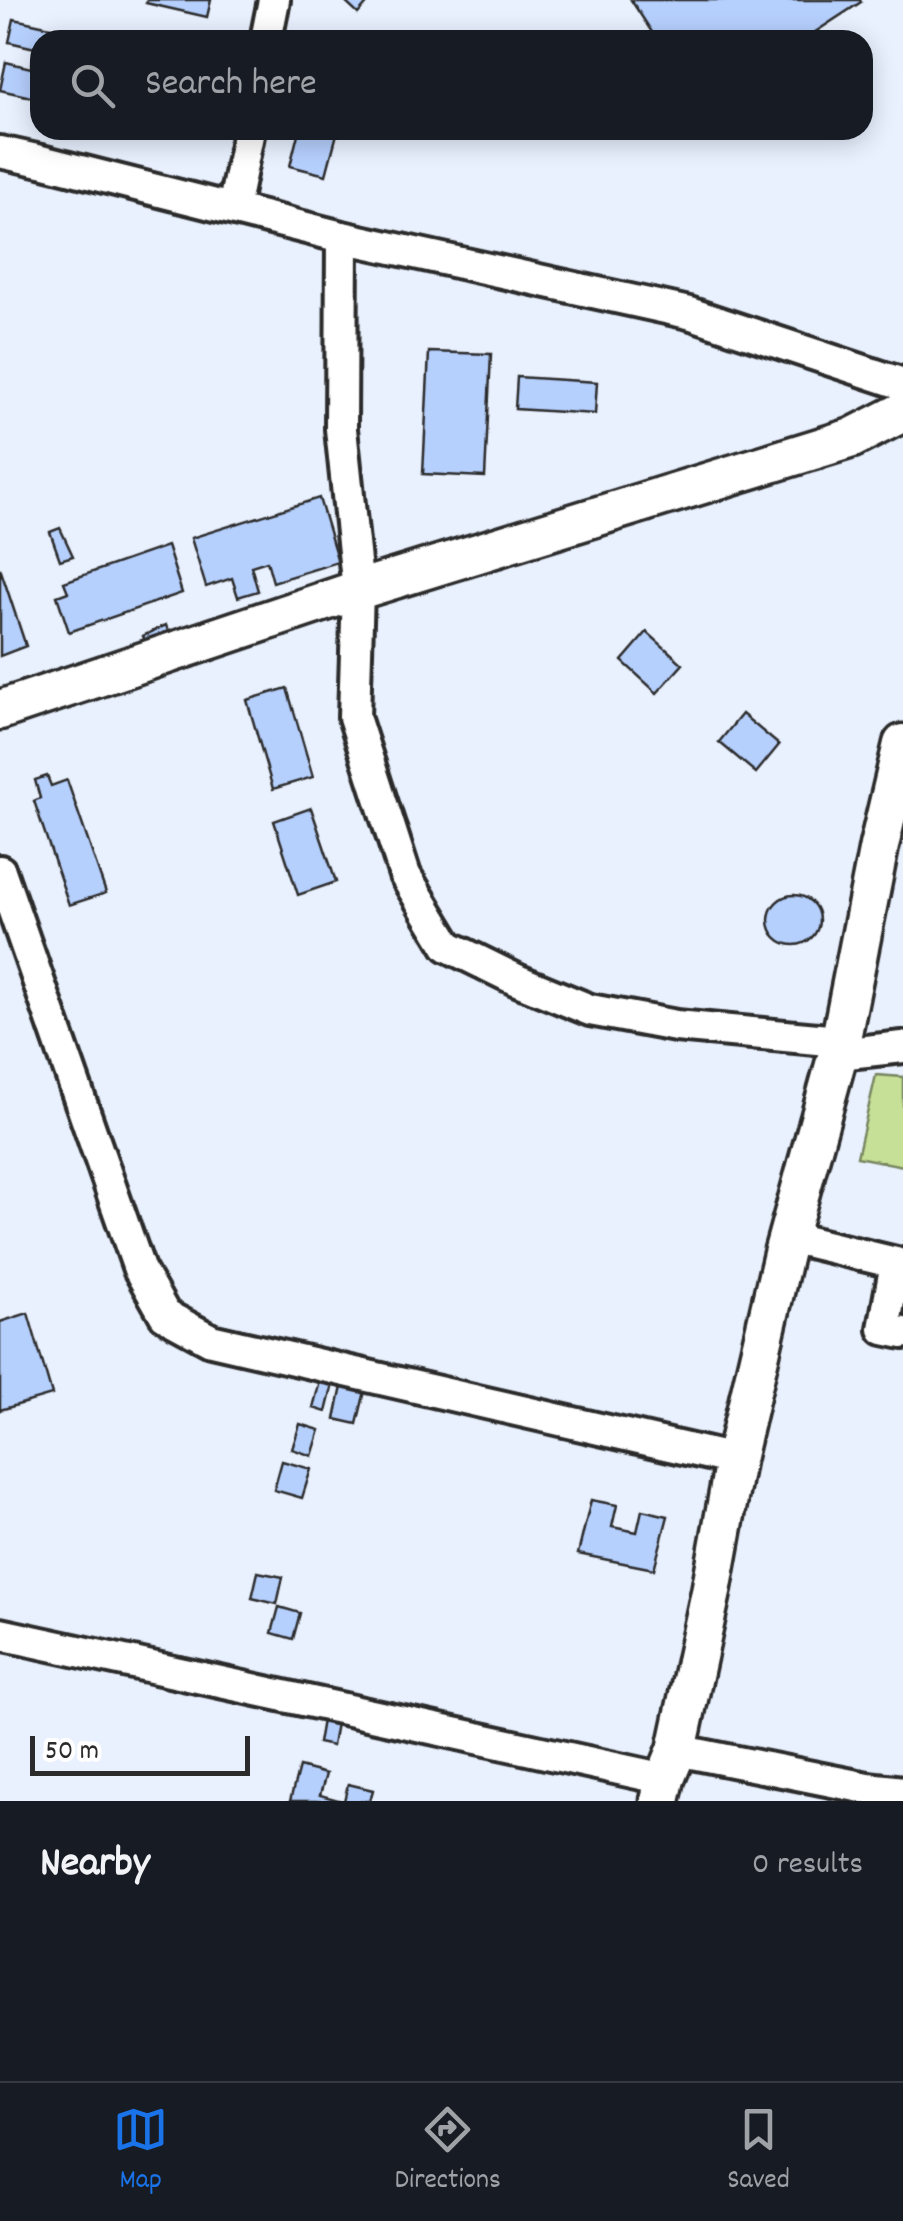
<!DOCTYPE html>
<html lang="en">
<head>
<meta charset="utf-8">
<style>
	:root { --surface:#171b24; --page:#242831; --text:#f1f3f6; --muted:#9ea1a6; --line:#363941; --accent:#1a73e8 }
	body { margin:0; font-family:Dekko,sans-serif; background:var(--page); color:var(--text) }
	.scale { position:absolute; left:30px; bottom:25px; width:220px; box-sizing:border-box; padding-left:10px; border:5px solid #2b2b2b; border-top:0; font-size:28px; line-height:35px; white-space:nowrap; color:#2b2b2b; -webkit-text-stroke:8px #fff; paint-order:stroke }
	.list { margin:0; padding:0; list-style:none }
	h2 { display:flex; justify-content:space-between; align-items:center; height:130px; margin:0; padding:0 40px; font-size:42px }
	h2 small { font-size:32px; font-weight:400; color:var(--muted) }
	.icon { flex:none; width:55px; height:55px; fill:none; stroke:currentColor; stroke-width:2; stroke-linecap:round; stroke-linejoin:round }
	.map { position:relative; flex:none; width:903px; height:1801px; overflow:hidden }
	.search { position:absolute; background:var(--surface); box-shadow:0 5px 25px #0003; left:30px; right:30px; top:30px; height:110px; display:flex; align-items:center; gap:25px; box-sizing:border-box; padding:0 35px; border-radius:30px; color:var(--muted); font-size:38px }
	.sheet { height:280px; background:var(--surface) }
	nav { display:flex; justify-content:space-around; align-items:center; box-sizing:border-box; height:140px; border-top:2px solid var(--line); background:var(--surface); font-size:28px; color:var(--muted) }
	nav a { display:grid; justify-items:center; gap:5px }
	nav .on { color:var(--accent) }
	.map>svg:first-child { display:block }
	.green { fill:#c6e097; stroke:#788661; stroke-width:2.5 }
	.building { fill:#b6d0fe; stroke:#2b2b2b; stroke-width:2.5 }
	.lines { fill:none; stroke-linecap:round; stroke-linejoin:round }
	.minor-casing { stroke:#2b2b2b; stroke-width:38 }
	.tertiary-casing { stroke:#2b2b2b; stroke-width:45 }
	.minor { stroke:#fff; stroke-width:30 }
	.tertiary { stroke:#fff; stroke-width:38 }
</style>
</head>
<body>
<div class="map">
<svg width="903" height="1801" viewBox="0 0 903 1801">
	<rect width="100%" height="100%" fill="#e9f1ff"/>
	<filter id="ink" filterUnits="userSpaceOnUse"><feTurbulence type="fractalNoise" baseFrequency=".01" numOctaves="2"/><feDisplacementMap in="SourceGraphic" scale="20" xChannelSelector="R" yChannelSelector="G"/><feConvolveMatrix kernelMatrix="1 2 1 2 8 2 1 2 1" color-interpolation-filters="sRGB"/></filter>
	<g filter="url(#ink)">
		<polygon class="green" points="876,1075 903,1077 903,1166 857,1157"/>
		<g class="building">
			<polygon points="147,0 211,0 207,17 146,3"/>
			<polygon points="343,0 370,0 358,14"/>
			<polygon points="631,0 860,0 861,2 803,40 657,40"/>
			<polygon points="14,19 78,33 77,40 40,40 40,99 0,90 6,62 31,68 35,48 9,42"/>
			<polygon points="299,130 338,130 326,175 290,166"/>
			<polygon points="429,352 491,354 485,477 423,474"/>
			<polygon points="517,377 597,382 595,414 515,409"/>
			<polygon points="319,498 338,562 273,582 267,561 251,566 258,591 238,597 232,578 206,587 191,538"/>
			<polygon points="60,528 73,556 60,560 50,532"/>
			<polygon points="167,546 182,593 69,632 57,596 68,592 64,582"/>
			<polygon points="0,568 26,646 0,656"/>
			<polygon points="166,625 171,641 148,650 143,636"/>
			<polygon points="647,632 683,664 657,693 622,661"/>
			<polygon points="287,688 313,777 273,789 247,700"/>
			<polygon points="742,714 779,745 756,773 719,742"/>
			<polygon points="47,776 51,786 67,780 106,893 69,905 34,801 40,798 35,780"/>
			<polygon points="311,808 336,882 298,895 274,821"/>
			<circle cx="794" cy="920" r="25"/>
			<polygon points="28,1313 52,1395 0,1410 0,1322"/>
			<polygon points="321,1377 334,1380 326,1412 313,1408"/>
			<polygon points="343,1382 366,1387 357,1424 335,1419"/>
			<polygon points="300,1424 320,1430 312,1456 292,1449"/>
			<polygon points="282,1461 311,1469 302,1498 274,1490"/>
			<polygon points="591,1500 617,1505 612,1527 637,1532 642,1510 668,1516 654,1569 578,1554"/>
			<polygon points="258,1572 283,1577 277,1604 252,1598"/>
			<polygon points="279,1607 300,1613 293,1639 272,1633"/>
			<polygon points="322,1720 336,1723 332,1746 318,1743"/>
			<polygon points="299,1767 326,1774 320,1795 342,1801 290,1801"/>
			<polygon points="348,1784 373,1790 370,1801 344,1801"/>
		</g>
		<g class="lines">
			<defs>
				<g id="minor">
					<polyline points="266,40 274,0"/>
					<polyline points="0,152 41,161 342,237 689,313 903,384"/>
					<polyline points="233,209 249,130"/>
					<polyline points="342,237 341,429 358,590 354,717 405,875 448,946 517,980 590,1010 676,1026 839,1041"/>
					<polyline points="0,871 139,1269 165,1315 211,1340 735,1460"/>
					<polyline points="838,1054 903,1047"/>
					<polyline points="788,1237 896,1263 884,1329 903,1333"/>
					<polyline points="0,1634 665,1779"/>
					<polyline points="677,1750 867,1788 903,1792"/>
				</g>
				<g id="tertiary">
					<polyline points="0,710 358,590 852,438 903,412"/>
					<polyline points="660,1801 665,1779 677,1750 711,1592 735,1460 783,1254 838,1054 879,846 903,744"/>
				</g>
			</defs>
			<use href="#minor" class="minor-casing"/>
			<use href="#tertiary" class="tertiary-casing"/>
			<use href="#minor" class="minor"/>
			<use href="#tertiary" class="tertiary"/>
		</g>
	</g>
</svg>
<div class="scale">50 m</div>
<div class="search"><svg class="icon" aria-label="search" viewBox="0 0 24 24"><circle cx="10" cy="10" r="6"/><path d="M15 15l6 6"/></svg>Search here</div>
</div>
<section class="sheet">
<h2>Nearby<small>0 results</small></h2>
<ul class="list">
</ul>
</section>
<nav>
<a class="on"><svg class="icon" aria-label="map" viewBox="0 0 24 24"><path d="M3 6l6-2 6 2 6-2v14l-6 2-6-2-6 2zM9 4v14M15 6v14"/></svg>Map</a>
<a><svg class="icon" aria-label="directions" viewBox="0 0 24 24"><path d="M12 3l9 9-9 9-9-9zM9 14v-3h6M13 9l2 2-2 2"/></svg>Directions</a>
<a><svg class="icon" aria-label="saved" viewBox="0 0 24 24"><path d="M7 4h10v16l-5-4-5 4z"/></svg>Saved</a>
</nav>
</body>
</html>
